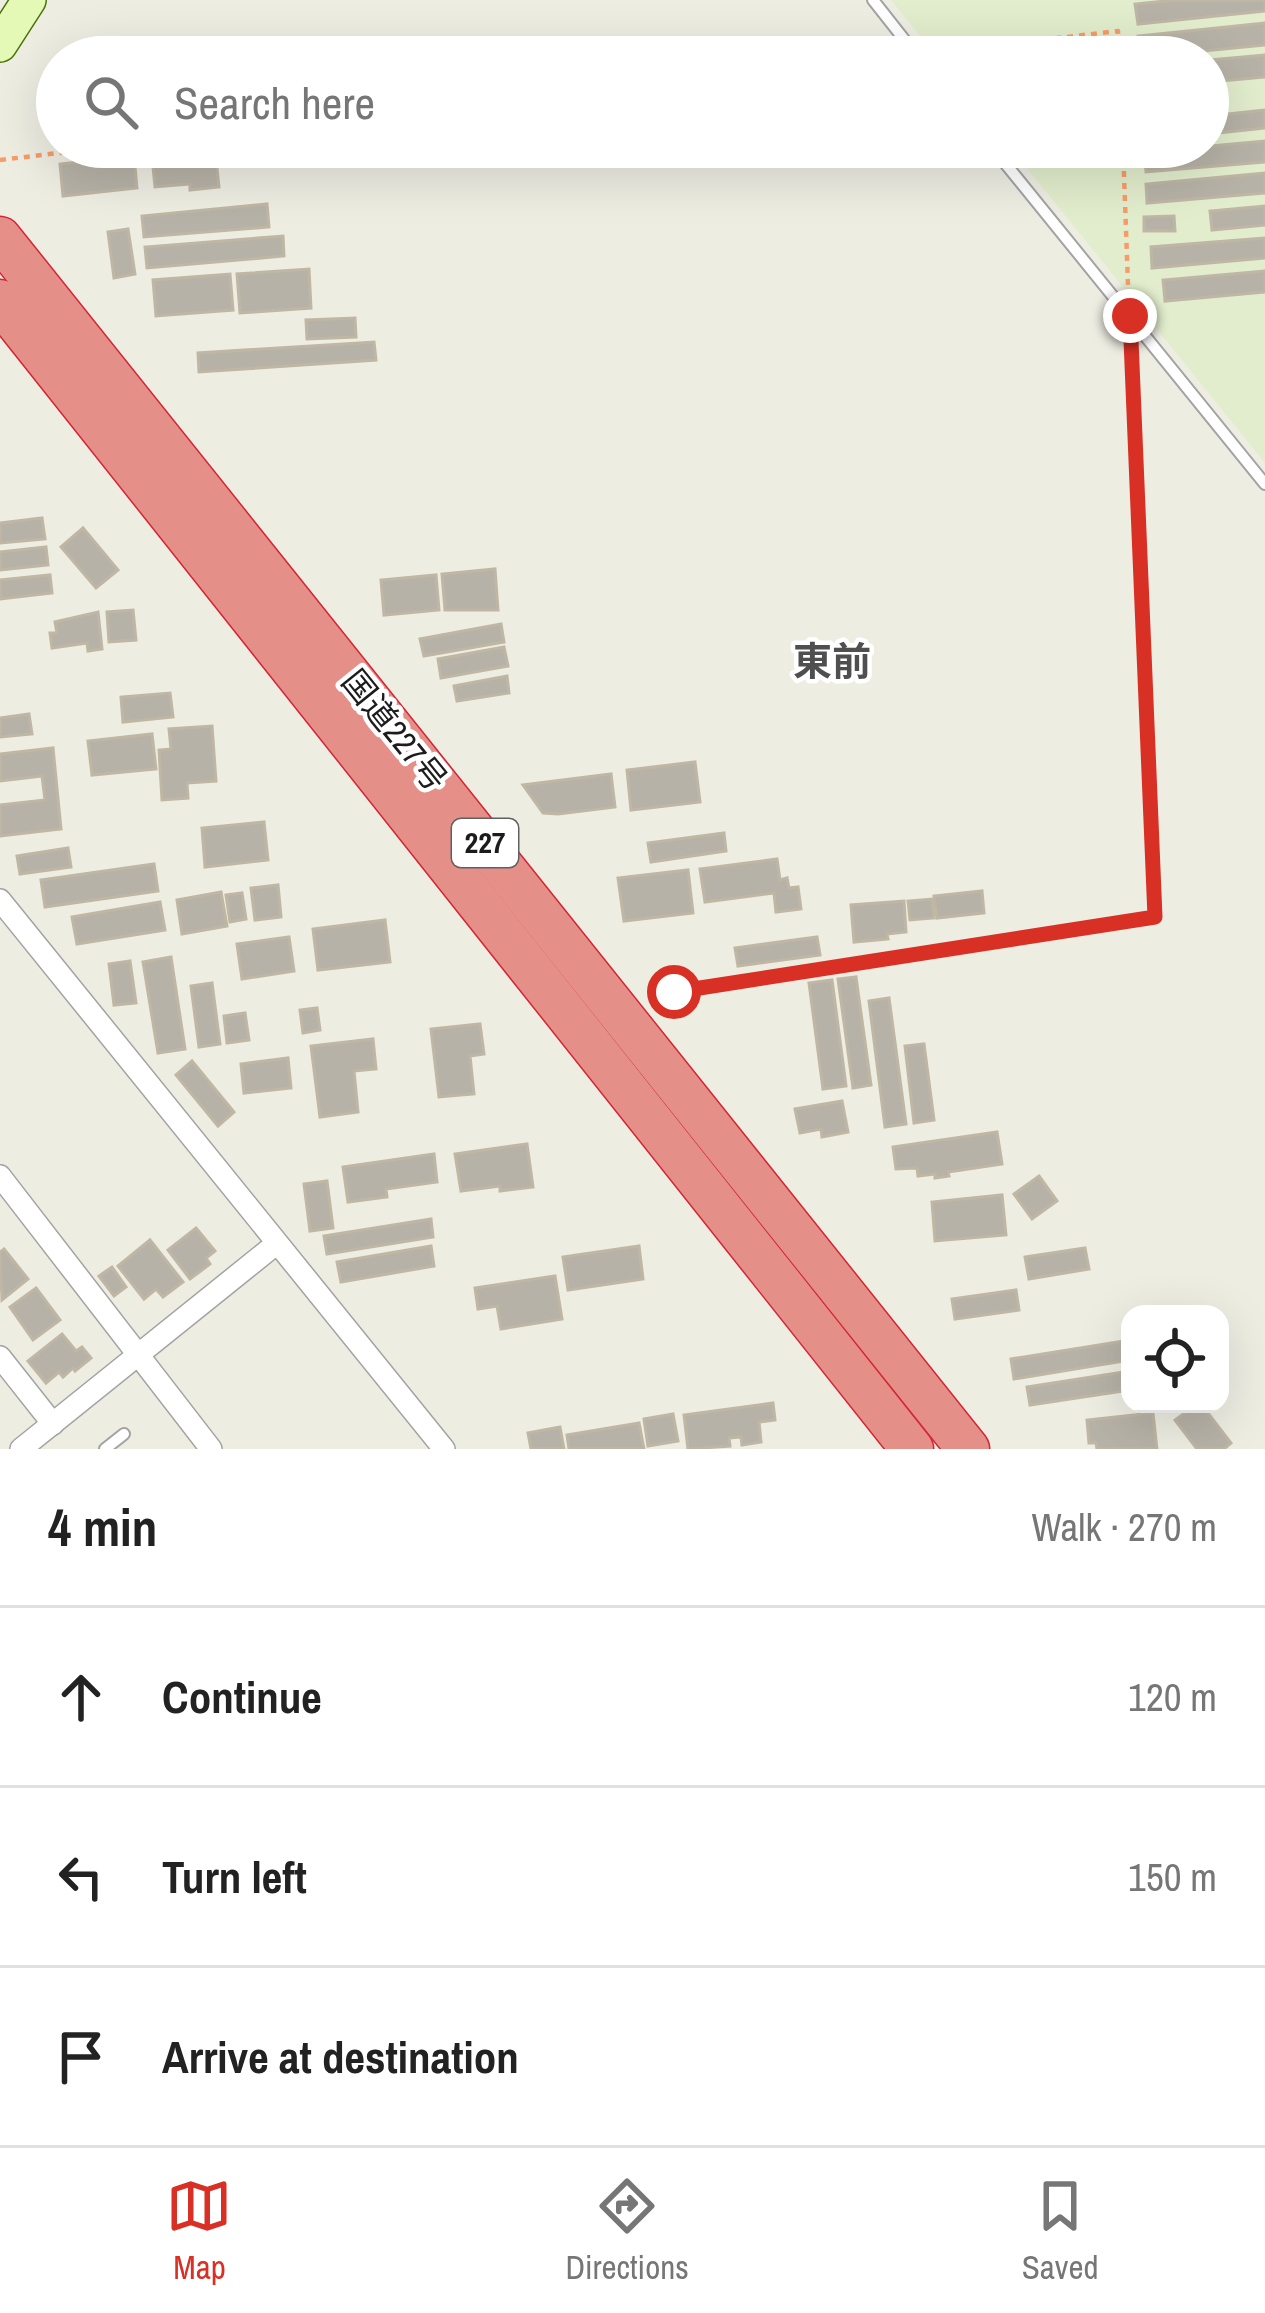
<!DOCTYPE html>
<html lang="en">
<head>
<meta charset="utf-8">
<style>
	:root { --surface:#fff; --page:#f6f6f6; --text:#222; --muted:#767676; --line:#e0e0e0; --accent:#d93025 }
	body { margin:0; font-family:"Archivo Narrow","Noto Sans JP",sans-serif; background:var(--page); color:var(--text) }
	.controls { position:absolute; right:36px; bottom:36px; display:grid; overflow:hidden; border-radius:24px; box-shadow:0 12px 48px #0002 }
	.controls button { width:108px; height:108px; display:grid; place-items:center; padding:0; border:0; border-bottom:3px solid var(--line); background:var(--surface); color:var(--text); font:60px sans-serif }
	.stop { position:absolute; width:36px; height:36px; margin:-27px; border:9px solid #d93025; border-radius:50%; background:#fff }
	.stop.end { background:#d93025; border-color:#fff; box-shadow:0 3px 12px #0008 }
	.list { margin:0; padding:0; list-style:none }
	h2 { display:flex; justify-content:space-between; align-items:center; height:156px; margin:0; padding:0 48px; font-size:51px }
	h2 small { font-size:39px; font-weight:400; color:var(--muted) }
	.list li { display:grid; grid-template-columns:78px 1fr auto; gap:36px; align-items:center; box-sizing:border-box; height:180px; padding:0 48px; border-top:3px solid var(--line) }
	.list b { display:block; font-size:45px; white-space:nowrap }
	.list em { font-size:39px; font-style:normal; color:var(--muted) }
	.icon { flex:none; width:66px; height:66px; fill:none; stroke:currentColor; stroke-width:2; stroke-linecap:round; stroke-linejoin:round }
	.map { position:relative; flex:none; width:1265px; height:1449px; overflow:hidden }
	.search { position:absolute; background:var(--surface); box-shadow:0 12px 48px #0002; left:36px; right:36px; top:36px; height:132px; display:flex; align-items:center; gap:30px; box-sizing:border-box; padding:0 42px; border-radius:66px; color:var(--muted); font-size:45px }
	.sheet { height:696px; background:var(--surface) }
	nav { display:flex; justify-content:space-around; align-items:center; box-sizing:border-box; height:168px; border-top:3px solid var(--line); background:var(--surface); font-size:33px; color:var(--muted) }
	nav a { display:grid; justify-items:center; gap:6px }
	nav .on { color:var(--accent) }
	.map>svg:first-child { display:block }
	.farmland { fill:#e2edcd }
	.building { fill:#b7b2a7; stroke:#bfb7a4; stroke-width:3 }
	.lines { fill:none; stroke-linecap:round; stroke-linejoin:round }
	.lane-casing { stroke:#a3a3a3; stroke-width:14 }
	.street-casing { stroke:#a3a3a3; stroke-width:24 }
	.secondary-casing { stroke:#4a7106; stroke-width:36 }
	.highway-casing { stroke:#d52535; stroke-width:45 }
	.path { stroke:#f89b68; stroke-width:4.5; stroke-dasharray:6 6; stroke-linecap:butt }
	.lane { stroke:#fff; stroke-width:10 }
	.street { stroke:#fff; stroke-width:21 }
	.secondary { stroke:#e4f9b5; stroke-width:33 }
	.highway { stroke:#e58f89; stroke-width:42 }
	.route { stroke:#d93025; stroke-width:15 }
	.labels { text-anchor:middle; stroke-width:9; stroke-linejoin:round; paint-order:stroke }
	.shield { fill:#fff; stroke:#606060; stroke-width:3 }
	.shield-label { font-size:30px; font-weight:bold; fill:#1c1c1c }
	.street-label { font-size:33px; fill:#1c1c1c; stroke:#fff }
	.quarter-label { font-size:39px; font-weight:bold; fill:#4f4f4f; stroke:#fff }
</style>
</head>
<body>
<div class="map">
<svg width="1265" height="1449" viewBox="0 0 1265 1449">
	<rect width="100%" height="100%" fill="#eeede2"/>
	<polygon class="farmland" points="891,0 1265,0 1265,463 1010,147 1208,147 1208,57 937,57"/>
	<g class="building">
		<polygon points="1176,0 1265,0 1265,11 1138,24 1135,4"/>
		<polygon points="1265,23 1265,45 1140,57 1138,36"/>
		<polygon points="1265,55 1265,77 1208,82 1208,60"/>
		<polygon points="1265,110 1265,128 1208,134 1208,116"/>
		<polygon points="1265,141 1265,162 1146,172 1144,152"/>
		<polygon points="215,150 219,187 190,190 190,184 155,187 152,157"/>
		<polygon points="134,156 137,188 63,196 60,164"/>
		<polygon points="1265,173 1265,193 1147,203 1146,184"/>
		<polygon points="267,204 269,227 144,237 142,216"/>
		<polygon points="1265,206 1265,225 1212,230 1210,211"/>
		<polygon points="1174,216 1175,231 1144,231 1144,217"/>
		<polygon points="128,229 135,274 114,278 108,232"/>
		<polygon points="283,236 284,256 147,268 145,247"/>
		<polygon points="1265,238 1265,258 1152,268 1151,247"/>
		<polygon points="309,269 311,308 240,313 237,274"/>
		<polygon points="1265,271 1265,292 1165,301 1163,280"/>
		<polygon points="230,274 233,310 156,316 153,280"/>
		<polygon points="355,318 356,337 307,339 306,320"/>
		<polygon points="374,342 376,360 199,372 198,353"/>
		<polygon points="42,518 45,539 0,543 0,523"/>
		<polygon points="83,528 118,570 96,588 61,547"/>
		<polygon points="46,547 48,565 0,570 0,552"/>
		<polygon points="495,569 498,610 445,610 442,574"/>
		<polygon points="50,575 52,593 0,599 0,580"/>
		<polygon points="436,575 439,610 384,615 381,580"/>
		<polygon points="133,610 136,640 109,642 107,612"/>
		<polygon points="98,612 102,649 88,651 87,643 52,648 50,633 57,633 55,622"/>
		<polygon points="501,624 504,642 424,656 420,639"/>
		<polygon points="504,647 508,666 441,678 438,659"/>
		<polygon points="507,676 509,693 457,701 454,686"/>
		<polygon points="170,693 173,717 123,722 121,697"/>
		<polygon points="29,714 32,734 0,737 0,718"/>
		<polygon points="212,726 216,781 187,783 188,798 162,800 159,750 171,749 169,729"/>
		<polygon points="152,734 156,769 92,775 88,741"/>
		<polygon points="53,748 61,829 0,836 0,805 45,800 42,776 0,781 0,754"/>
		<polygon points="695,762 700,802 631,810 627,770"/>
		<polygon points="611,774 615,807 558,814 543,813 523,785"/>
		<polygon points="264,822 268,860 205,867 202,828"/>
		<polygon points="724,833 726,851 651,862 648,843"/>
		<polygon points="68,848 71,867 20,874 17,856"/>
		<polygon points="777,859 780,880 787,878 789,888 798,887 801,909 776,912 774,893 705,902 700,869"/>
		<polygon points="154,864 158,891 45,907 41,880"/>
		<polygon points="688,870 693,913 624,921 618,878"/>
		<polygon points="278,885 281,917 255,920 251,888"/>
		<polygon points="982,891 984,913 937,918 934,896"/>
		<polygon points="221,892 227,926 182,934 177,900"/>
		<polygon points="242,893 246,919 230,922 226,895"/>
		<polygon points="932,899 934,918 910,920 908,901"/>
		<polygon points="904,901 906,932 887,934 888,939 854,942 851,905"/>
		<polygon points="160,902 165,930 77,944 72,917"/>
		<polygon points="385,920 390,962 318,970 313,929"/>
		<polygon points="289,937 294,971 242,979 237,944"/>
		<polygon points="817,937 820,955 738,966 735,948"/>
		<polygon points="171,957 185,1049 158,1053 143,962"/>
		<polygon points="130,961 136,1003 114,1005 109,964"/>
		<polygon points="856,977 871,1085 853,1088 838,979"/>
		<polygon points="832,980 846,1086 823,1089 809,983"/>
		<polygon points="212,983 220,1044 199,1047 191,986"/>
		<polygon points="889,998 906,1124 885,1127 869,1001"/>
		<polygon points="317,1008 320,1030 303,1033 300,1010"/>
		<polygon points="245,1013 249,1040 227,1043 224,1016"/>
		<polygon points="480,1024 484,1054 470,1056 474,1094 439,1097 431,1029"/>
		<polygon points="373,1039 376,1069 354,1071 358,1112 320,1117 311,1046"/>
		<polygon points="924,1044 934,1120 914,1123 905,1046"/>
		<polygon points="288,1058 291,1088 244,1093 241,1064"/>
		<polygon points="192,1061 234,1112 218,1126 176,1075"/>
		<polygon points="842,1101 848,1132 822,1137 821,1129 800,1133 795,1109"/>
		<polygon points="997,1132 1002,1164 948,1172 949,1176 935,1178 935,1174 918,1176 917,1168 896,1169 893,1147"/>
		<polygon points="527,1144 533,1187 500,1191 500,1186 461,1191 455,1154"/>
		<polygon points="434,1154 437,1182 386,1189 387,1197 348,1202 343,1167"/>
		<polygon points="1039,1176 1057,1201 1032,1219 1014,1194"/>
		<polygon points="327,1181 333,1228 310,1231 304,1184"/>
		<polygon points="1002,1195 1006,1235 935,1241 932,1202"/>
		<polygon points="431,1219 433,1237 327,1254 324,1236"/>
		<polygon points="196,1228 215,1251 206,1258 210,1264 190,1279 168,1250"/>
		<polygon points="150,1240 183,1282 163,1297 156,1289 144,1299 118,1266"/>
		<polygon points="431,1246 434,1266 341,1282 337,1262"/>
		<polygon points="639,1246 643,1279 568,1290 563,1257"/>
		<polygon points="1085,1248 1089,1269 1029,1279 1025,1257"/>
		<polygon points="4,1249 28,1279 2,1300 0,1252"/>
		<polygon points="112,1267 126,1287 114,1296 99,1276"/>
		<polygon points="555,1276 562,1319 501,1329 497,1306 478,1309 475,1288"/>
		<polygon points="36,1288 60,1320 33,1340 10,1307"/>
		<polygon points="1016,1290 1019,1310 955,1319 952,1299"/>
		<polygon points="62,1334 76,1351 82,1347 91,1358 75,1371 73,1368 63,1377 59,1372 46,1383 28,1361"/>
		<polygon points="1130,1340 1130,1360 1014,1379 1011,1359"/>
		<polygon points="1130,1371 1130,1390 1030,1405 1027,1387"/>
		<polygon points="773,1403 775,1420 759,1422 761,1442 742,1445 741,1437 729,1438 730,1446 688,1449 684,1415"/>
		<polygon points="1197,1404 1201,1404 1231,1443 1224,1449 1197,1449 1175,1420"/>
		<polygon points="1153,1413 1157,1449 1097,1449 1096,1443 1089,1443 1087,1420"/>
		<polygon points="673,1414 678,1441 648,1446 644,1419"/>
		<polygon points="639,1423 644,1449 569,1449 567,1435"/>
		<polygon points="560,1427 564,1449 531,1449 528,1433"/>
	</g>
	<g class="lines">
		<defs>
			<g id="lane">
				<polyline points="873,0 918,57"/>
				<polyline points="992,147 1265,484"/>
				<polyline points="105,1449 124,1434"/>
			</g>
			<g id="street">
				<polyline points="0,900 444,1449"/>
				<polyline points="0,1176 211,1449"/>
				<polyline points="0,1357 53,1424"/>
				<polyline points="21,1449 276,1244"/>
			</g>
			<polyline id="secondary" points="0,45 29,0"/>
			<g id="highway">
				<polyline points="0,238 968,1449"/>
				<polyline points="0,301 912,1449"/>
			</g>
		</defs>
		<use href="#lane" class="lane-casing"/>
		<use href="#street" class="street-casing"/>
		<use href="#secondary" class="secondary-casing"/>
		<use href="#highway" class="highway-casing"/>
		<g class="path">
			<polyline points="936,52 1118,31 1119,57"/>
			<polyline points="1123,147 1128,285"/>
			<polyline points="0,160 109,147"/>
			<polyline points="656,1003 675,992 1155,917 1131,351"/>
		</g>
		<use href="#lane" class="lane"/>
		<use href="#street" class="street"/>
		<use href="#secondary" class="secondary"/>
		<use href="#highway" class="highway"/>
	</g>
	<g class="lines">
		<polyline class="route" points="674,992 1155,917 1130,316"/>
	</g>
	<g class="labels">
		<rect class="shield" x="452" y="819" width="66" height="48" rx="9"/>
		<g class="shield-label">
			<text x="485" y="853">227</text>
		</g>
		<g class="street-label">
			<text transform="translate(395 730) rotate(51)" y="12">国道227号</text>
		</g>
		<g class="quarter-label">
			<text x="832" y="675">東前</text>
		</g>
	</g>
</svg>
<div class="controls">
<button><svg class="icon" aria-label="locate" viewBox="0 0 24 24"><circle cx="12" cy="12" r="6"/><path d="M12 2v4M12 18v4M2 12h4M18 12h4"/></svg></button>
</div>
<div class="stop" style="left:674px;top:992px"></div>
<div class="stop end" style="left:1130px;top:316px"></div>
<div class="search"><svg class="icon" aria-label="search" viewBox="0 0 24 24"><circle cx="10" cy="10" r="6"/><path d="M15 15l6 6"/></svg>Search here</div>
</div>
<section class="sheet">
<h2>4 min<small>Walk · 270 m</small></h2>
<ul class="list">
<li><svg class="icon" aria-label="ahead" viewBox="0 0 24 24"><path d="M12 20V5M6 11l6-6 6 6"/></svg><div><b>Continue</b></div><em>120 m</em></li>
<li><svg class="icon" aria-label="left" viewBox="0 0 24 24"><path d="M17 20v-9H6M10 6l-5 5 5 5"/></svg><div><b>Turn left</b></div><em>150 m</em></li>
<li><svg class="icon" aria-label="arrive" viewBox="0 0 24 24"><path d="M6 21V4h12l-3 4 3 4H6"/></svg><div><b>Arrive at destination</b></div></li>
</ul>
</section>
<nav>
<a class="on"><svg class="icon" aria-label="map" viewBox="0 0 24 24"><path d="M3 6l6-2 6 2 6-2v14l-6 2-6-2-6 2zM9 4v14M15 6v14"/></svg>Map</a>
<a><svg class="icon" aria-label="directions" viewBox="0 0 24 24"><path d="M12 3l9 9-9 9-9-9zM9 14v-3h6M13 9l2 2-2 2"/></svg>Directions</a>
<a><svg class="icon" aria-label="saved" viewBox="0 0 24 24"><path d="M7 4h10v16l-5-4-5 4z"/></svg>Saved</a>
</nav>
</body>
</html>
